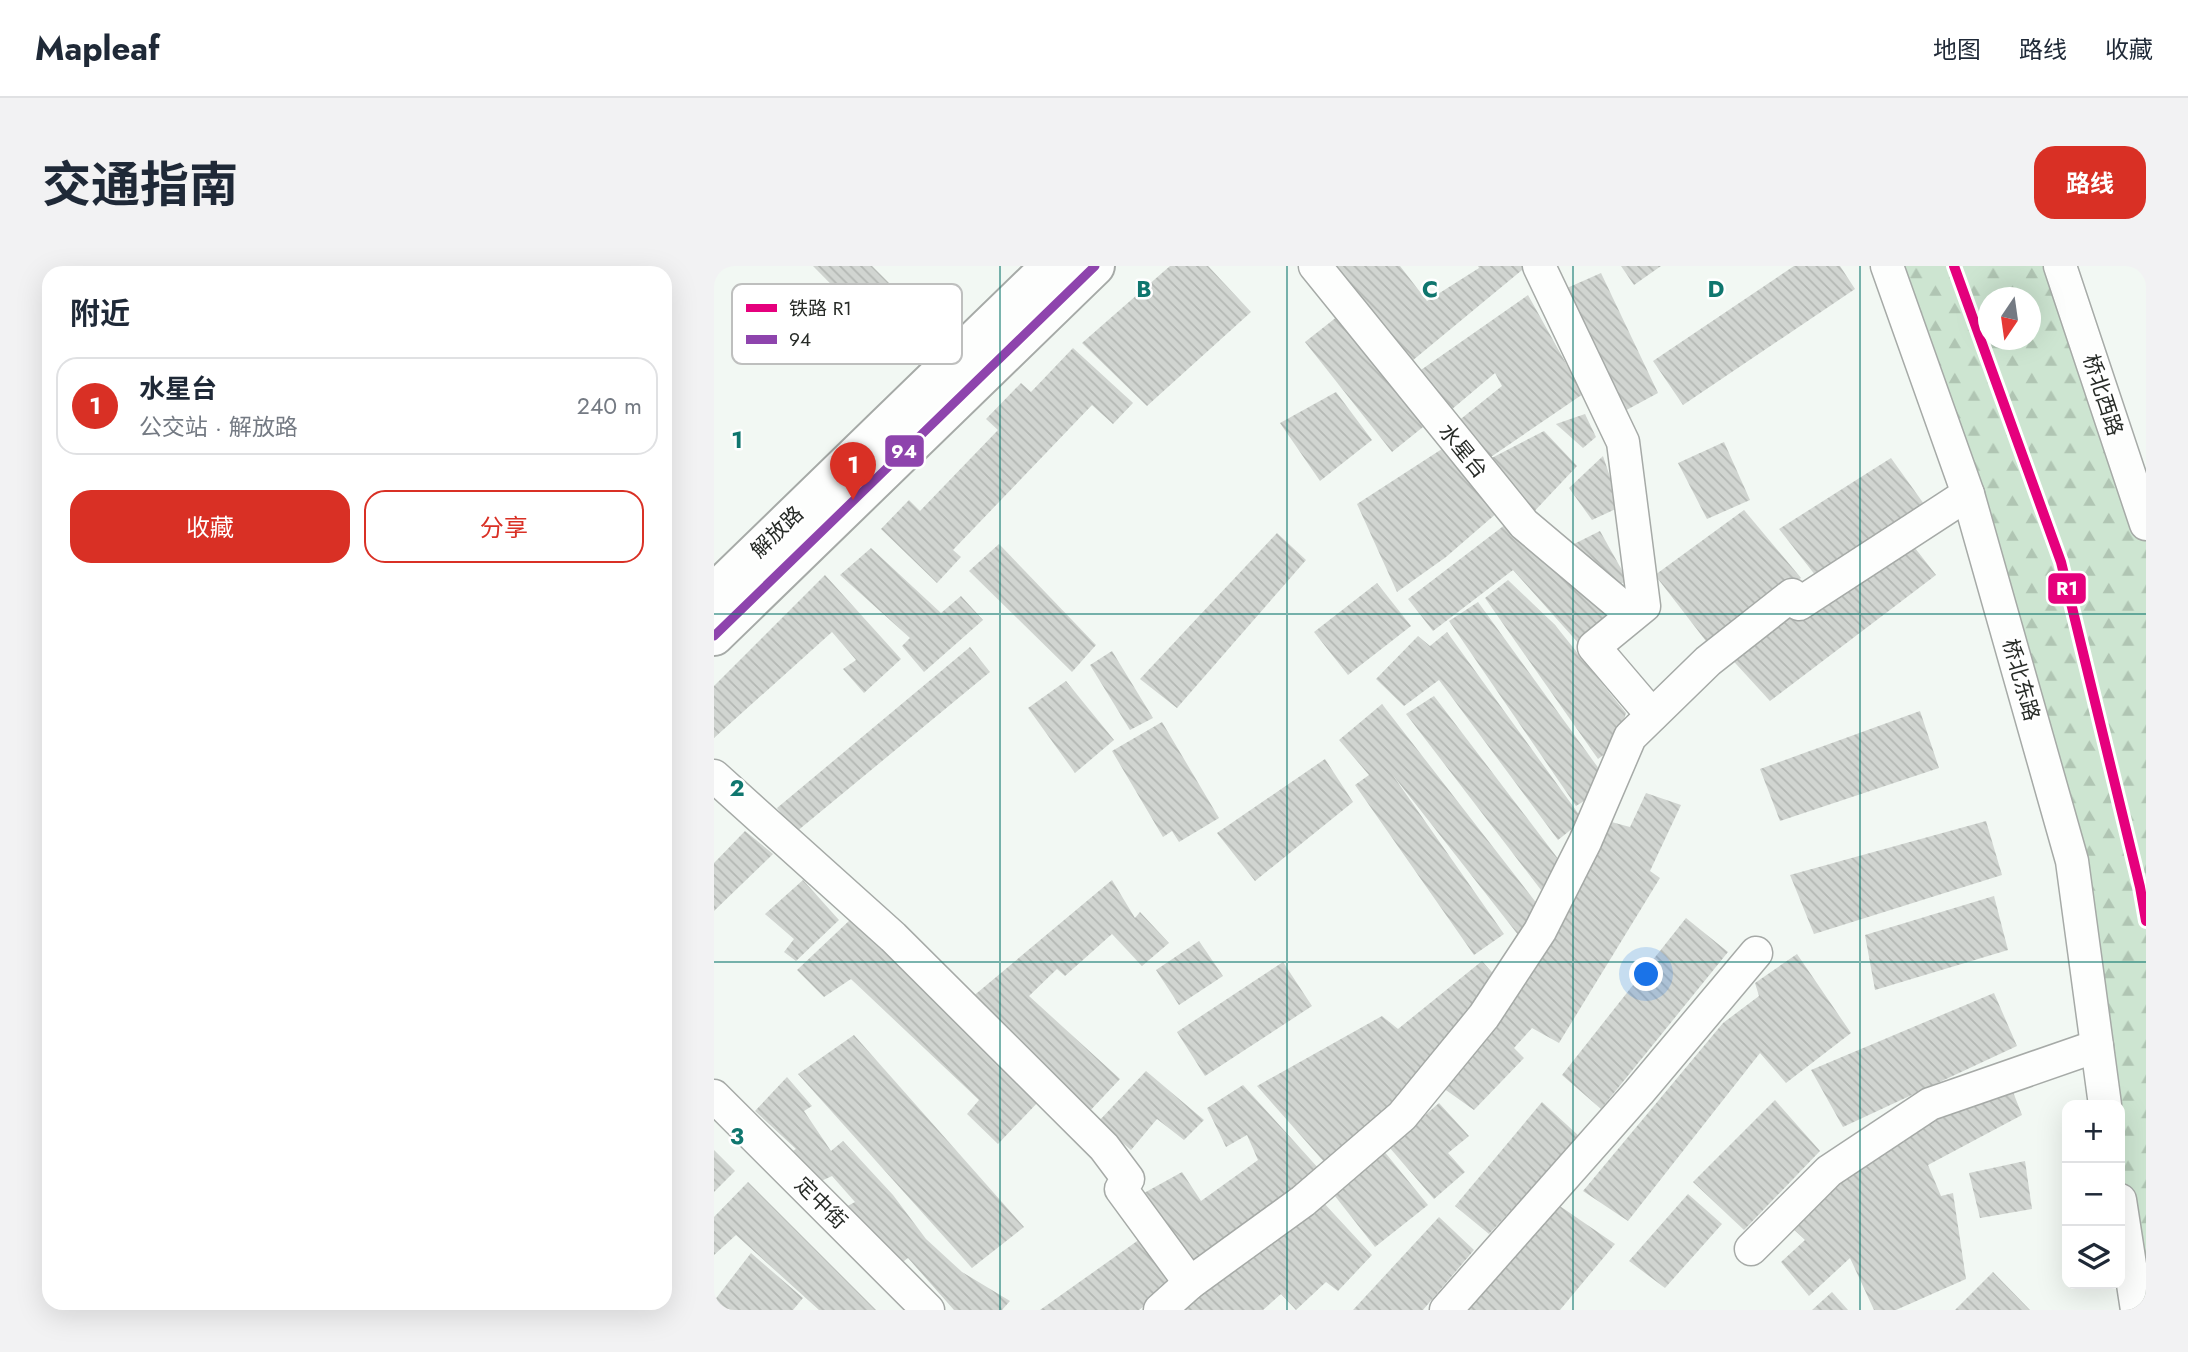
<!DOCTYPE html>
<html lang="zh">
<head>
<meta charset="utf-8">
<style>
	:root { --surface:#fff; --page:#f2f2f3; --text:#1f2937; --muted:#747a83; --line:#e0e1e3; --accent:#d93025 }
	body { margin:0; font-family:Jost,"Noto Sans SC",sans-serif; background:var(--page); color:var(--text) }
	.controls { position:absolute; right:21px; bottom:21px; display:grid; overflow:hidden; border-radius:14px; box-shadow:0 7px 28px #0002 }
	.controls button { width:63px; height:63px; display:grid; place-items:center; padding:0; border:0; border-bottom:2px solid var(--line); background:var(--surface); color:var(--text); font:35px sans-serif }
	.compass { position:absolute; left:1264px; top:21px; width:63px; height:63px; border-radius:50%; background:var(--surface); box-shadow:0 7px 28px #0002; rotate:193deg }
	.you { position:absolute; left:933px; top:709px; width:24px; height:24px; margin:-18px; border:5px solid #fff; border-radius:50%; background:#1a73e8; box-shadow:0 0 0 10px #1a73e833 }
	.badge { display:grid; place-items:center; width:46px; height:46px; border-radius:50%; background:var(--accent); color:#fff; font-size:23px; font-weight:700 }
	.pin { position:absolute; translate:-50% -58px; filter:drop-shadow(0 2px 4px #0008) }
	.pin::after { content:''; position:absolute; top:37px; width:24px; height:21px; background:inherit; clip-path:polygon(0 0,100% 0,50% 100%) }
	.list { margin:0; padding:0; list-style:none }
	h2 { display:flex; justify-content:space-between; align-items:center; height:91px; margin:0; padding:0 28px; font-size:30px }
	h2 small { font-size:23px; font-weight:400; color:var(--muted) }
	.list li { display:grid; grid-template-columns:46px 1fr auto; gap:21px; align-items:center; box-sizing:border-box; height:98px; margin:0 14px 14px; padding:0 14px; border:2px solid var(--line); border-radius:21px }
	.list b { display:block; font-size:26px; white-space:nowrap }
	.list p { margin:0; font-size:23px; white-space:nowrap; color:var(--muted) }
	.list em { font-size:23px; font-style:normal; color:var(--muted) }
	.actions { display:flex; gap:14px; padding:21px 28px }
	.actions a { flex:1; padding:16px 0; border:2px solid var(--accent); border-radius:21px; text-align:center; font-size:24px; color:var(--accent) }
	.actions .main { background:var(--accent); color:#fff }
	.icon { flex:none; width:38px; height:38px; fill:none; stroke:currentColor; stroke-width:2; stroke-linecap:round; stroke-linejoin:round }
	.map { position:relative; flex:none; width:1432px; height:1044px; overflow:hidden; border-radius:21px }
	header { display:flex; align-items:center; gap:42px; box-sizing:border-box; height:98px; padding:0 35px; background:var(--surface); border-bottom:2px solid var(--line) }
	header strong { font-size:33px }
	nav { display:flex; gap:38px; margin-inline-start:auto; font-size:24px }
	.intro { display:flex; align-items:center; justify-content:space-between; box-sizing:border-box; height:168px; padding:0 42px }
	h1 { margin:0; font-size:49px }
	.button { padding:18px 32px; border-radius:21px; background:var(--accent); color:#fff; font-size:24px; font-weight:700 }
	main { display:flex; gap:42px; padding:0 42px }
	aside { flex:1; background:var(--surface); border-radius:21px; box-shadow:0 7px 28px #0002 }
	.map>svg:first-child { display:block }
	.forest { fill:url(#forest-firs); fill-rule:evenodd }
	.building { fill:url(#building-back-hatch) }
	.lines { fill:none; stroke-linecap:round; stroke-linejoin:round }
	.minor-casing { stroke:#a6aaa7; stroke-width:35 }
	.major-casing { stroke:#a6aaa7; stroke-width:42 }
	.minor { stroke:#fdfefd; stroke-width:32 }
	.major { stroke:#fdfefd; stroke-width:38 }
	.bus-1-casing { stroke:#fff; stroke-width:14 }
	.bus-1 { stroke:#8e44ad; stroke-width:9 }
	.rail-1-casing { stroke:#fff; stroke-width:16 }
	.rail-1 { stroke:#e5007d; stroke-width:10 }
	.grid { fill:none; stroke:#0f766e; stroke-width:2; stroke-opacity:0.55 }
	.labels { text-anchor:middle; stroke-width:5; stroke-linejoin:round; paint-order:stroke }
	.street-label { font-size:21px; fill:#272b27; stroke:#fff }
	.key { fill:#fff; stroke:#bebfbe; stroke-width:2 }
	.key-label { font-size:19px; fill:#272b27 }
	.grid-label { font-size:23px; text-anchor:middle; font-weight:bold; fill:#0f766e; stroke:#fff; stroke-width:5; stroke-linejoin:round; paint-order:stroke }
	.line-badge { stroke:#fff; stroke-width:2.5 }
	.badge-label { font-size:19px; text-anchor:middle; font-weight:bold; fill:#fff }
</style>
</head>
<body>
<header>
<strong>Mapleaf</strong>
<nav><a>地图</a><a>路线</a><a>收藏</a></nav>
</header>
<div class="intro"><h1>交通指南</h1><a class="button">路线</a></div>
<main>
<aside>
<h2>附近<small></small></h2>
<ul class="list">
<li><span class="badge">1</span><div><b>水星台</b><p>公交站 · 解放路</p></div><em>240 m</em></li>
</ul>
<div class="actions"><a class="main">收藏</a><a>分享</a></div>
</aside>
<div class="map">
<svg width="1432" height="1044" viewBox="0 0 1432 1044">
	<defs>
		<pattern id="forest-firs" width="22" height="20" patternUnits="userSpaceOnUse" patternTransform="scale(1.75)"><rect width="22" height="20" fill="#cde5d1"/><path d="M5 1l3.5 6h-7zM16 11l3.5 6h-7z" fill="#b0c5b3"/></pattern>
		<pattern id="building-back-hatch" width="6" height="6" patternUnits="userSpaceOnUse" patternTransform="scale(1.75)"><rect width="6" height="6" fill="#d1d5d1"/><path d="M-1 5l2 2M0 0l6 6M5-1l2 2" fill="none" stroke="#b3b7b3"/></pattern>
	</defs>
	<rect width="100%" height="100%" fill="#f2f8f3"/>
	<path class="forest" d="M1173 0H1345L1432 260V1044L1406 934V839L1358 595ZM1274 32H1316V74H1274Z"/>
	<g class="building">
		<polygon points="99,0 158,0 190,32 160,62"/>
		<polygon points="456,0 494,0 537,46 433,140 368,77"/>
		<polygon points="623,0 686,0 713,35 765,2 764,0 813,0 698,95"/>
		<polygon points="907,0 947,0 920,19"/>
		<polygon points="1080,0 1126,0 1141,23 969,139 939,95"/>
		<polygon points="887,7 944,127 907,147 844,26"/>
		<polygon points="814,29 869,128 768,197 738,160 788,120 781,107 737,144 704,106"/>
		<polygon points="624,50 714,157 678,186 591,76"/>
		<polygon points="359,82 419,137 399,158 378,139 239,284 247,291 223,317 167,263 195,234 206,245 284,164 272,153 307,117 317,126"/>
		<polygon points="622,126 658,174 606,215 566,157"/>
		<polygon points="871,148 882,171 869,182 842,158"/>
		<polygon points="830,165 863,200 815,251 768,197"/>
		<polygon points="1010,176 1036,234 993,253 964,197"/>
		<polygon points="731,181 784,246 732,291 683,326 643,238"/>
		<polygon points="889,190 906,241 878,254 855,222"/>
		<polygon points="1177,192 1215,245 1109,319 1065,263"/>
		<polygon points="1030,244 1087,312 995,379 941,309"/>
		<polygon points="792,258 904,350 866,379 799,304 719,365 694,333"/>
		<polygon points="886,265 914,315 894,322 858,279"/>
		<polygon points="563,267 592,294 463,442 426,413"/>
		<polygon points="1194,273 1222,309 1056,435 1012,387"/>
		<polygon points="285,278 382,379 358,406 255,305"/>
		<polygon points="157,282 227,347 247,330 269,354 210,406 188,380 196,372 126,309"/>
		<polygon points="111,309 187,393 150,427 129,403 142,394 118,366 0,472 0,420"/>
		<polygon points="794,314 841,359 912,447 902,480 884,493 771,332"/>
		<polygon points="663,317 697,360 634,409 600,366"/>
		<polygon points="764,336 888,507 883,527 862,540 735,355"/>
		<polygon points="733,366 869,554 844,574 725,414 690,440 662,413 704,370 716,380"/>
		<polygon points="256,381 276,406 82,566 63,542"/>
		<polygon points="398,385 439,452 416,464 376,399"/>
		<polygon points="352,415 400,474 361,507 314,442"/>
		<polygon points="720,430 845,594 827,624 692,448"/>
		<polygon points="668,438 824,639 805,670 678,508 790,668 760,689 641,519 655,509 625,474"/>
		<polygon points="1206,445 1225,502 1066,555 1046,503"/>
		<polygon points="448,456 505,552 465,576 458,565 449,571 398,485"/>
		<polygon points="611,493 639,536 541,615 503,567"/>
		<polygon points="932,527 967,539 936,605 946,612 845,777 818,762 800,782 810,792 760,844 722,817 890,554 916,561"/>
		<polygon points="1272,555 1288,609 1100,668 1076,609"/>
		<polygon points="31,565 59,588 0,645 0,597"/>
		<polygon points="89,614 125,654 82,695 70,686 80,673 51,648"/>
		<polygon points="398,614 421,652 426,646 455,677 428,700 398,668 351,710 343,703 315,730 406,813 372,849 251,737"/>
		<polygon points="1280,630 1294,684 1161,724 1151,669"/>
		<polygon points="972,652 1014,686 887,843 848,809"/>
		<polygon points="137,653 326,834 284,878 253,848 265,834 137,713 110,731 83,704"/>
		<polygon points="485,675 509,710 465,739 442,704"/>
		<polygon points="1083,688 1137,767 1072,817 1046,787 914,955 869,925 1009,757 1045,730 1041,717"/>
		<polygon points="768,695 783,712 682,838 612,898 543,820 668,750 684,763"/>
		<polygon points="569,696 598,740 491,810 463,766"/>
		<polygon points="1280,727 1303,780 1129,861 1097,804"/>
		<polygon points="140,769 310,961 258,1002 84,808"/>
		<polygon points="432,805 490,854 470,874 443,853 417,884 384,856"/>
		<polygon points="73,811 98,840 90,845 117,885 129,875 179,929 212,973 248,1006 296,1035 288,1044 240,1044 194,992 182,1001 130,942 141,936 118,910 105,916 74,888 82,883 41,845"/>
		<polygon points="1294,813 1308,849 1214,899 1227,930 1239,927 1252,1013 1182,1044 1160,1044 1136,992 1095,1030 1067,996 1091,974 1074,958 1172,876"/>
		<polygon points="529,819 606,904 469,1003 421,932 468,906 487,935 544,894 533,869 512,881 493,842"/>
		<polygon points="1061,834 1106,885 1030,964 979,916"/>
		<polygon points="828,836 866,871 775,968 741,940"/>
		<polygon points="725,837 755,870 734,887 751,906 720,933 675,881"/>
		<polygon points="0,884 21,905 0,926"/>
		<polygon points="669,884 714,939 661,981 617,925"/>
		<polygon points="1311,895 1318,943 1266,952 1255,907"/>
		<polygon points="34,916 162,1044 105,1044 22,969 0,989 0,951"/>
		<polygon points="974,928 1008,958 951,1022 915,995"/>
		<polygon points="608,935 658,989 624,1025 612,1016 582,1044 567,1028 549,1044 463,1044"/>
		<polygon points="840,936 901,978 846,1044 748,1044"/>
		<polygon points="725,951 760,984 709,1044 639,1044"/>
		<polygon points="426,973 456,1020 425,1044 326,1044"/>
		<polygon points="37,987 89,1032 79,1044 0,1044 0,1035"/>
		<polygon points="1279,1006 1316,1044 1241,1044"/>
		<polygon points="1118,1026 1134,1044 1098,1044"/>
	</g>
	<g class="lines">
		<defs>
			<g id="minor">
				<polyline points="601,0 810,258 918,349"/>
				<polyline points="825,0 909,176 930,340 880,381 938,449"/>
				<polyline points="1173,0 1254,228 1358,595 1391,839"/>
				<polyline points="1346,0 1432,258"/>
				<polyline points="0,510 179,671 390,881 414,913 407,923 476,1017"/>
				<polyline points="0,830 214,1044"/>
				<polyline points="1406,934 1423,1044"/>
				<polyline points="1037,983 1115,905 1216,838 1383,780"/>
				<polyline points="446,1044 476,1017 589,935 688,850 770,750 826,665 871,576 916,471 994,395 1078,329 1085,338 1254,228"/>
				<polyline points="732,1044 925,826 1042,687"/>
			</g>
			<g id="major">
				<polyline points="0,327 337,0"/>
				<polyline points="0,370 381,0"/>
			</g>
		</defs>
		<use href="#minor" class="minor-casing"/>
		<use href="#major" class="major-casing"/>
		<use href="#minor" class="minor"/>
		<use href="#major" class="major"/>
		<defs>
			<polyline id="bus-1" points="0,370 381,0"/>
		</defs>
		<use href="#bus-1" class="bus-1-casing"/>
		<use href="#bus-1" class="bus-1"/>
		<defs>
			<polyline id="rail-1" points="1240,0 1347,296 1426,621 1432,655"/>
		</defs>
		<use href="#rail-1" class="rail-1-casing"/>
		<use href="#rail-1" class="rail-1"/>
	</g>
	<path class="grid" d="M286 0V1044M573 0V1044M859 0V1044M1146 0V1044M0 348H1432M0 696H1432"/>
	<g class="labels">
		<g class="street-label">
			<text transform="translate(1389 129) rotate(72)" y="7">桥北西路</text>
			<text transform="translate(749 185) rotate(51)" y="7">水星台</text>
			<text transform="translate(63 266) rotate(-44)" y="7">解放路</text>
			<text transform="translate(1307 414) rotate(74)" y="7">桥北东路</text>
			<text transform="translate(107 937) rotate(45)" y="7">定中街</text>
		</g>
	</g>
	<rect x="18" y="18" width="230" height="80" rx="10" class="key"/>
	<rect x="32" y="38" width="31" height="8" fill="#e5007d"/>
	<rect x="32" y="69" width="31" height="9" fill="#8e44ad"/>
	<g class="key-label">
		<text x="75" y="49">铁路 R1</text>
		<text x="75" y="80">94</text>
	</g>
	<g class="grid-label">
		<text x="430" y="31">B</text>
		<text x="716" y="31">C</text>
		<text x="1002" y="31">D</text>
		<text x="23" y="182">1</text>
		<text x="23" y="530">2</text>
		<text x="23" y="878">3</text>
	</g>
	<g class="line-badge">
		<rect x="170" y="168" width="41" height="34" rx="7" fill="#8e44ad"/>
		<rect x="1333" y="306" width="40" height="33" rx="7" fill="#e5007d"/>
	</g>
	<g class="badge-label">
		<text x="190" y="192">94</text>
		<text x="1353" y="329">R1</text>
	</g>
</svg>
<div class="controls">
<button>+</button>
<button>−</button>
<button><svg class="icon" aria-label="layers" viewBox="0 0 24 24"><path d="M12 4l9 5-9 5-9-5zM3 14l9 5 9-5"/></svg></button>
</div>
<svg class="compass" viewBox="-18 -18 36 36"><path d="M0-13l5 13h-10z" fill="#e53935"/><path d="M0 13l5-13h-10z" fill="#747a83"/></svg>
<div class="you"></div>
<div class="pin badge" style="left:139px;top:234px">1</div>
</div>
</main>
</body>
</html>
